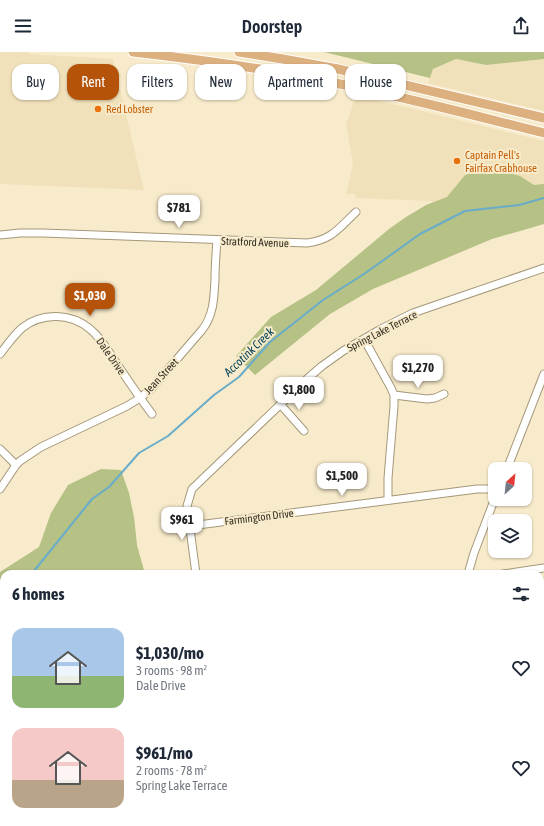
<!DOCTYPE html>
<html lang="en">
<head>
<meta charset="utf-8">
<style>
  :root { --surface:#fff; --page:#f6f6f7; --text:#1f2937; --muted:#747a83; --accent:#b45309 }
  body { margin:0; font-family:"Asap Condensed",sans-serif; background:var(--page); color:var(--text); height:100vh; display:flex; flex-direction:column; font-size:15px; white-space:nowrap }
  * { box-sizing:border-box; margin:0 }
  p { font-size:13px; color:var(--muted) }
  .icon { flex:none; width:22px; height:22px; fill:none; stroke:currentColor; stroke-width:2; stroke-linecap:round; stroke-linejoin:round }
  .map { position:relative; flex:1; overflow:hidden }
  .side { position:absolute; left:0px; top:518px; width:544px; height:256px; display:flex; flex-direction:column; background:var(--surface); border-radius:12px 12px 0 0; box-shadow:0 1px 3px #0004 }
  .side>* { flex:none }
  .hud { position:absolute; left:12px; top:12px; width:520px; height:36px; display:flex; gap:8px }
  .needle { width:26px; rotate:27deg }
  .tools { position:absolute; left:488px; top:410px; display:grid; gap:8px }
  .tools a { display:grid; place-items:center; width:44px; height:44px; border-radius:8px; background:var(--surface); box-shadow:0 1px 3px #0004; font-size:20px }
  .price { position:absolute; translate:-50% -34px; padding:0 9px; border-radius:8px; background:#fff; color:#222; font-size:13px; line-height:26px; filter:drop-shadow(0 1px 2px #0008) }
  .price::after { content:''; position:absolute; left:50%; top:24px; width:12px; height:9px; margin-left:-6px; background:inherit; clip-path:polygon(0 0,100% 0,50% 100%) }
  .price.current { background:var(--accent); color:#fff }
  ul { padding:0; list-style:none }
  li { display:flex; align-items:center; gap:12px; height:100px; padding:0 12px }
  li span { display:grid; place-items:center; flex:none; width:112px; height:80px; border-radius:12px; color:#555 }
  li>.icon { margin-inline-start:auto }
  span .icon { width:48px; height:48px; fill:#fffc; stroke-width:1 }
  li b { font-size:17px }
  h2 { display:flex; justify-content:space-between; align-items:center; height:48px; padding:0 12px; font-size:17px }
  .tag { padding:0 14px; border-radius:12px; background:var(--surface); box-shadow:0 1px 3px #0004; font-size:14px; line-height:36px }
  .tag.current { background:var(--accent); color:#fff }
  header { display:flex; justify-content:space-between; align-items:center; height:52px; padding:0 12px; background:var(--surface); font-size:18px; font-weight:600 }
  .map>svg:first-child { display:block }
  .built { fill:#f1e1ba }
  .forest { fill:#b5c185 }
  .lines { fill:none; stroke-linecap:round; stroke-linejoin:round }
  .stream { stroke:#68acca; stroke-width:2 }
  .minor-casing { stroke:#a4987a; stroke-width:9 }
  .major-casing { stroke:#fff; stroke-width:11 }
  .minor { stroke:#fff; stroke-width:7 }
  .major { stroke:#ddb07f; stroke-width:9 }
  .food-dot { fill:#e8710a; stroke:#f8ebcb; stroke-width:1.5 }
  .labels { text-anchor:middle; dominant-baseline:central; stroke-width:4; stroke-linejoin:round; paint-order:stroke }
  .food-label { font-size:11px; fill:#c56008; stroke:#f8ebcb; text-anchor:start }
  .street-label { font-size:11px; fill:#342f23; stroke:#f8ebcb }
  .water-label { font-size:12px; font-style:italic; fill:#054357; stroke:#f8ebcb }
</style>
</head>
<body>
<header><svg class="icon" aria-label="menu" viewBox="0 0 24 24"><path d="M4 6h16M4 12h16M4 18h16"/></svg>Doorstep<svg class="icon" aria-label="share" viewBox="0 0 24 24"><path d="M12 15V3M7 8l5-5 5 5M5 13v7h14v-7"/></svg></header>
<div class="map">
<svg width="544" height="774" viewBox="0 0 544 774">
  <rect width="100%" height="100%" fill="#f8ebcb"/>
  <path class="built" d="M0 0H29V2L113 7 144 138 0 132Z
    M456 7 486 13 544 7V59L428 31 433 17Z
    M356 44 410 56 544 89V157L463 170 431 149 356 146 355 142H346L353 112 346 72Z
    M9 770H72L73 774H9Z"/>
  <path class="forest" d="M324 0H544V7L486 13 456 7 433 17 430 26Z
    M489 115 520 124 534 133 544 132V172L492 187 373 237 330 262 255 323 236 304 271 265 316 238 389 177 406 165 426 153 447 145 465 123Z
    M101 417 121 418 129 441 134 465 137 493 145 522H4V647L0 646V520L39 495 51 461 68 433Z"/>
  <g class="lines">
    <path class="stream" d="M30 522 34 519 92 447 109 435 139 401 168 384 214 343 239 325 270 290 323 248 364 222 420 182 465 159 519 153 544 146
      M0 552 4 547"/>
    <defs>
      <path id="minor" d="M0 183 20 181H43L307 191C332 188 339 176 356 160
        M364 287 391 336 394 343V354L388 426V448
        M0 302C7 293 14 283 22 276 42 260 71 261 90 277 101 286 108 298 115 309 127 327 139 345 152 362
        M394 343 427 347 435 346 444 342
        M280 352 304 379
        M0 397 16 413
        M507 417 544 322
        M0 437 16 413 20 409 41 395 127 354 140 346 152 336 202 278C214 263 214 245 215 227 215 214 216 201 217 188
        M190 474 477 437H495
        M196 522 187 454 192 437 308 326 322 314 343 299 381 277 413 261 439 252 544 216
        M468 522 474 501 495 446
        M503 522 544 516
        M228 770 229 774
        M330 770V774"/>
      <path id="major" d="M133 0C203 8 272 17 340 32 409 46 476 64 544 81
        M239 0 283 7 338 17 544 66"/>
    </defs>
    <use href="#minor" class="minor-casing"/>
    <use href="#major" class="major-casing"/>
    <use href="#minor" class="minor"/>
    <use href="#major" class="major"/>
  </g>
  <g class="food-dot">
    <circle cx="98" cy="57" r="4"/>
    <circle cx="457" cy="109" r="4"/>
  </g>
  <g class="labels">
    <g class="food-label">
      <text x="106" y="57">Red Lobster</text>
      <text x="465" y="103">Captain Pell's<tspan x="465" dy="13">Fairfax Crabhouse</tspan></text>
    </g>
    <g class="street-label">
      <text transform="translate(255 190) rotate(2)">Stratford Avenue</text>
      <text transform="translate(382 279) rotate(-27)">Spring Lake Terrace</text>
      <text transform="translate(111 304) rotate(55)">Dale Drive</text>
      <text transform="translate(161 324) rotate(-47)">Jean Street</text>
      <text transform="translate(259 465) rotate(-7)">Farmington Drive</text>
    </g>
    <g class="water-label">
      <text transform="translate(249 300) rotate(-44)">Accotink Creek</text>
    </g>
  </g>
</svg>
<div class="tools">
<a><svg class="needle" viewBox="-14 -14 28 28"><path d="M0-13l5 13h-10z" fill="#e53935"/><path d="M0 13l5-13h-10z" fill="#747a83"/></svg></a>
<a><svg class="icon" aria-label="layers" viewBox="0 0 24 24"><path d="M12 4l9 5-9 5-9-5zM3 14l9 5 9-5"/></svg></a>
</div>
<b class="price" style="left:179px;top:177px">$781</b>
<b class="price current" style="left:90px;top:265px">$1,030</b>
<b class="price" style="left:418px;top:337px">$1,270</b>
<b class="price" style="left:299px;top:359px">$1,800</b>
<b class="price" style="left:342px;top:445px">$1,500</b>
<b class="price" style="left:182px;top:489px">$961</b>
<div class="hud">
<a class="tag">Buy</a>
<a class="tag current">Rent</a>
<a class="tag">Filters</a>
<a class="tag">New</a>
<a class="tag">Apartment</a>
<a class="tag">House</a>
</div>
<section class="side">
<h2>6 homes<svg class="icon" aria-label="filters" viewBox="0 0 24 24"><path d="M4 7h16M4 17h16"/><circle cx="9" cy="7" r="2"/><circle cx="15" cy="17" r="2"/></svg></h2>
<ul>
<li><span style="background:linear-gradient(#a9c7e8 60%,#8fb573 0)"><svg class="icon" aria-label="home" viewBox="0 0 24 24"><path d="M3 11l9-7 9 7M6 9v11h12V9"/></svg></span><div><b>$1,030/mo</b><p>3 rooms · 98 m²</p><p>Dale Drive</p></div><svg class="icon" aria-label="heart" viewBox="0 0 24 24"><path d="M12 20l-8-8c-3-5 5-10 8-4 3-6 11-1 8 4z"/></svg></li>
<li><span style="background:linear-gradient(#f6c9c9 65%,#b9a48a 0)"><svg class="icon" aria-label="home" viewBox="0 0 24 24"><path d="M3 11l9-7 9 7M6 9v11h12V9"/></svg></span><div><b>$961/mo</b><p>2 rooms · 78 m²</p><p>Spring Lake Terrace</p></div><svg class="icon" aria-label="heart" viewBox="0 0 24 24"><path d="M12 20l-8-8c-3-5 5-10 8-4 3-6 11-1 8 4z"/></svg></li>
</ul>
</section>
</div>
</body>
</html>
